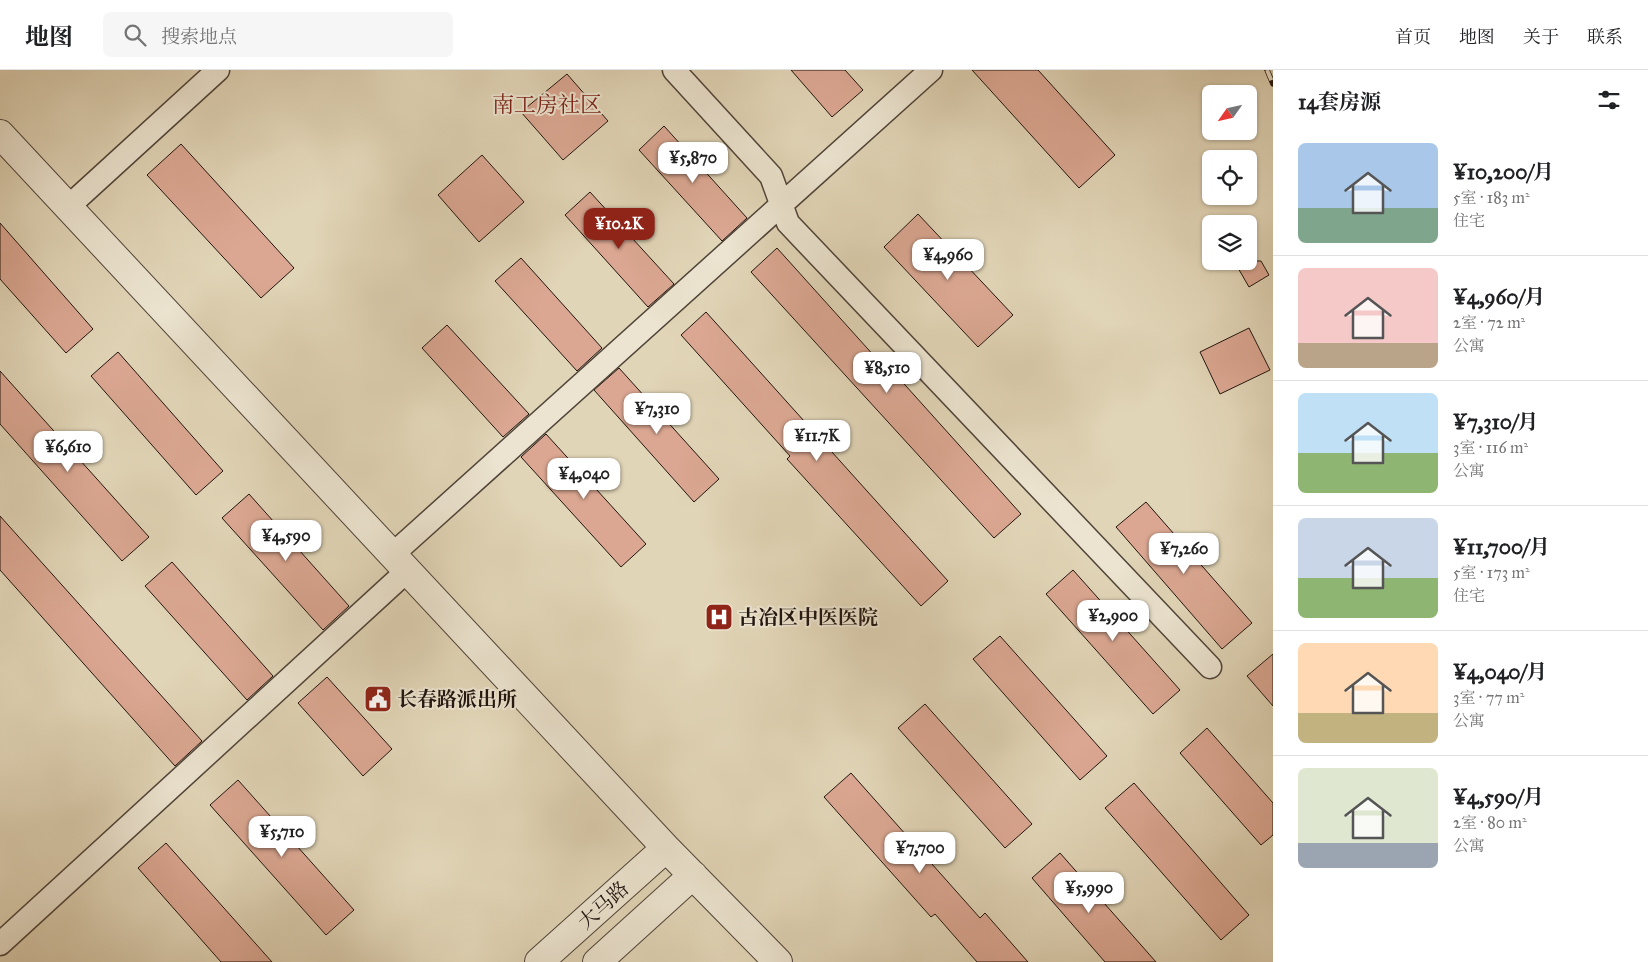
<!DOCTYPE html>
<html lang="zh">
<head>
<meta charset="utf-8">
<style>
  :root { --surface:#fff; --page:#f6f6f6; --text:#202124; --muted:#757577; --line:#e0e0e0; --accent:#8f2418 }
  body { margin:0; font-family:"IM FELL Great Primer","Noto Serif SC",serif; background:var(--page); color:var(--text); height:100vh; display:flex; flex-direction:column; font-size:19px; white-space:nowrap }
  * { box-sizing:border-box; margin:0 }
  p { font-size:16px; color:var(--muted) }
  .icon { flex:none; width:28px; height:28px; fill:none; stroke:currentColor; stroke-width:2; stroke-linecap:round; stroke-linejoin:round }
  .map { position:relative; flex:1; overflow:hidden }
  .panel { display:flex; flex-direction:column; background:var(--surface); width:375px }
  .panel>* { flex:none }
  .needle { width:32px; rotate:236deg }
  .controls { position:absolute; left:1202px; top:15px; display:grid; gap:10px }
  .controls a { display:grid; place-items:center; width:55px; height:55px; border-radius:8px; background:var(--surface); box-shadow:0 1px 4px #0004; font-size:25px }
  .price { position:absolute; translate:-50% -42px; padding:0 11px; border-radius:10px; background:#fff; color:#222; font-size:16px; line-height:32px; filter:drop-shadow(0 1px 2px #0008) }
  .price::after { content:''; position:absolute; left:50%; top:30px; width:15px; height:11px; margin-left:-8px; background:inherit; clip-path:polygon(0 0,100% 0,50% 100%) }
  .price.current { background:var(--accent); color:#fff }
  ul { padding:0; list-style:none }
  li { display:flex; align-items:center; gap:15px; height:125px; padding:0 25px }
  li+li { border-top:1px solid var(--line) }
  li span { display:grid; place-items:center; flex:none; width:140px; height:100px; border-radius:8px; color:#555 }
  li>.icon { margin-inline-start:auto }
  span .icon { width:60px; height:60px; fill:#fffc; stroke-width:1 }
  li b { font-size:21px }
  h2 { display:flex; justify-content:space-between; align-items:center; height:60px; padding:0 25px; font-size:21px }
  header { display:flex; align-items:center; gap:30px; box-sizing:border-box; height:70px; padding:0 25px; background:var(--surface); border-bottom:1px solid var(--line) }
  header strong { font-size:24px }
  nav { display:flex; gap:28px; margin-inline-start:auto; font-size:18px }
  .search { width:350px; height:45px; background:var(--page); display:flex; align-items:center; gap:12px; box-sizing:border-box; padding:0 18px; border-radius:8px; color:var(--muted); font-size:19px }
  main { display:flex; flex:1; min-height:0 }
  .map>svg:first-child { display:block }
  .building { fill:#dba792; stroke:#20140f }
  .lines { fill:none; stroke-linecap:round; stroke-linejoin:round }
  .minor-casing { stroke:#504439; stroke-width:25 }
  .tertiary-casing { stroke:#504439; stroke-width:30 }
  .minor { stroke:#ece4d0; stroke-width:22 }
  .tertiary { stroke:#ece4d0; stroke-width:28 }
  .rail-casing { stroke:#20140f; stroke-width:5.5 }
  .rail { stroke:#ece4d0; stroke-width:4; stroke-dasharray:11; stroke-linecap:butt }
  .labels { text-anchor:middle; dominant-baseline:central; stroke-width:4; stroke-linejoin:round; paint-order:stroke }
  .poi-label { font-size:20px; font-weight:bold; fill:#20140f; stroke:#ece4d0; text-anchor:start }
  .street-label { font-size:20px; fill:#20140f; stroke:#ece4d0 }
  .quarter-label { font-size:22px; fill:#7a1f14; stroke:#ece4d0 }
</style>
</head>
<body>
<header>
<strong>地图</strong>
<div class="search"><svg class="icon" aria-label="search" viewBox="0 0 24 24"><circle cx="10" cy="10" r="6"/><path d="M15 15l6 6"/></svg>搜索地点</div>
<nav><a>首页</a><a>地图</a><a>关于</a><a>联系</a></nav>
</header>
<main>
<div class="map">
<svg width="1273" height="892" viewBox="0 0 1273 892">
  <rect width="100%" height="100%" fill="#e1d5b7"/>
  <filter id="stains"><feTurbulence type="fractalNoise" baseFrequency=".004" numOctaves="4"/><feColorMatrix values="0 0 0 0 .2 0 0 0 0 .09 0 0 0 0 .02 0 0 0 .5 -.17"/></filter>
  <radialGradient id="worn" r=".72"><stop offset=".6" stop-color="#630" stop-opacity="0"/><stop offset="1" stop-color="#630" stop-opacity=".3"/></radialGradient>
  <path class="building" d="M791 0H845L863 20 832 47Z
    M972 0H1038L1115 85 1079 118Z
    M567 4 608 51 563 90 521 42Z
    M664 56 747 148 722 171 639 80Z
    M181 74 294 198 261 228 147 105Z
    M482 85 524 132 479 172 438 125Z
    M590 122 674 214 648 237 565 145Z
    M918 144 1013 245 978 277 884 177Z
    M0 153 93 259 66 283 0 209Z
    M777 178 885 298 888 296 1021 444 994 468 751 202Z
    M521 188 602 278 577 301 495 211Z
    M1234 191H1261L1269 205 1249 217Z
    M706 242 948 511 921 536 787 389 790 386 681 265Z
    M447 255 529 344 503 367 422 278Z
    M1249 258 1270 300 1220 324 1200 282Z
    M118 282 223 401 196 425 91 306Z
    M619 298 719 409 694 432 594 320Z
    M0 301 149 467 122 491 0 354Z
    M546 364 646 474 621 497 521 387Z
    M249 424 349 536 323 560 222 448Z
    M1146 432 1252 553 1222 579 1116 457Z
    M0 446 202 671 175 696 0 500Z
    M172 492 273 606 247 630 145 516Z
    M1073 500 1180 620 1153 644 1046 524Z
    M1000 566 1107 686 1080 710 973 589Z
    M1273 584V636L1247 606Z
    M327 607 392 679 363 706 298 633Z
    M925 634 1032 754 1005 778 898 658Z
    M1207 658 1273 733V765L1261 775 1180 683Z
    M851 703 980 848 985 843 1028 892H977L935 844 931 847 824 727Z
    M238 710 354 840 326 865 210 735Z
    M1134 713 1249 845 1221 870 1105 738Z
    M166 773 272 892H221L138 798Z
    M1060 783 1156 892H1105L1032 808Z"/>
  <g class="lines">
    <defs>
      <path id="minor" d="M674 0 771 106 788 153 1210 597
        M68 137 218 0
        M392 485 931 0
        M0 874 407 501"/>
      <path id="tertiary" d="M0 64 666 778 778 892
        M539 892 666 778
        M597 892 693 805"/>
    </defs>
    <use href="#minor" class="minor-casing"/>
    <use href="#tertiary" class="tertiary-casing"/>
    <use href="#minor" class="minor"/>
    <use href="#tertiary" class="tertiary"/>
    <defs>
      <path id="rail" d="M1267 0 1273 14"/>
    </defs>
    <use href="#rail" class="rail-casing"/>
    <use href="#rail" class="rail"/>
  </g>
  <defs>
    <symbol id="hospital-square" viewBox="-11 -11 22 22"><rect x="-9" y="-9" width="18" height="18" rx="4" fill="#8f2418" stroke="#ece4d0"/><path d="M-5-5h3v3.5h4V-5h3V5h-3V1.5h-4V5h-3Z" fill="#fff"/></symbol>
    <symbol id="civic-square" viewBox="-11 -11 22 22"><rect x="-9" y="-9" width="18" height="18" rx="4" fill="#8f2418" stroke="#ece4d0"/><path d="M-.6-6.5H3V-4.5H.6V-3L4-1V1h2V6H-6V1h2V-1L-.6-3ZM-1.2 2.5V6h2.4V2.5Z" fill="#fff"/></symbol>
  </defs>
  <g fill-rule="evenodd">
    <use href="#hospital-square" x="703" y="531" width="32" height="32"/>
    <use href="#civic-square" x="362" y="613" width="32" height="32"/>
  </g>
  <g class="labels">
    <g class="poi-label">
      <text x="738" y="547">古冶区中医医院</text>
      <text x="397" y="629">长春路派出所</text>
    </g>
    <g class="street-label">
      <text transform="translate(603 835) rotate(-42)">大马路</text>
    </g>
    <g class="quarter-label">
      <text x="547" y="34">南工房社区</text>
    </g>
  </g>
  <rect width="100%" height="100%" filter="url(#stains)"/>
  <rect width="100%" height="100%" fill="url(#worn)"/>
</svg>
<div class="controls">
<a><svg class="needle" viewBox="-14 -14 28 28"><path d="M0-13l5 13h-10z" fill="#e53935"/><path d="M0 13l5-13h-10z" fill="#757577"/></svg></a>
<a><svg class="icon" aria-label="locate" viewBox="0 0 24 24"><circle cx="12" cy="12" r="6"/><path d="M12 2v4M12 18v4M2 12h4M18 12h4"/></svg></a>
<a><svg class="icon" aria-label="layers" viewBox="0 0 24 24"><path d="M12 4l9 5-9 5-9-5zM3 14l9 5 9-5"/></svg></a>
</div>
<b class="price" style="left:693px;top:114px">¥5,870</b>
<b class="price current" style="left:619px;top:180px">¥10.2K</b>
<b class="price" style="left:948px;top:211px">¥4,960</b>
<b class="price" style="left:887px;top:324px">¥8,510</b>
<b class="price" style="left:657px;top:365px">¥7,310</b>
<b class="price" style="left:817px;top:392px">¥11.7K</b>
<b class="price" style="left:68px;top:403px">¥6,610</b>
<b class="price" style="left:584px;top:430px">¥4,040</b>
<b class="price" style="left:286px;top:492px">¥4,590</b>
<b class="price" style="left:1184px;top:505px">¥7,260</b>
<b class="price" style="left:1113px;top:572px">¥2,900</b>
<b class="price" style="left:282px;top:788px">¥5,710</b>
<b class="price" style="left:920px;top:804px">¥7,700</b>
<b class="price" style="left:1089px;top:844px">¥5,990</b>
</div>
<section class="panel">
<h2>14套房源<svg class="icon" aria-label="filters" viewBox="0 0 24 24"><path d="M4 7h16M4 17h16"/><circle cx="9" cy="7" r="2"/><circle cx="15" cy="17" r="2"/></svg></h2>
<ul>
<li><span style="background:linear-gradient(#a9c7e8 65%,#7fa58c 0)"><svg class="icon" aria-label="home" viewBox="0 0 24 24"><path d="M3 11l9-7 9 7M6 9v11h12V9"/></svg></span><div><b>¥10,200/月</b><p>5室 · 183 m²</p><p>住宅</p></div></li>
<li><span style="background:linear-gradient(#f6c9c9 75%,#b9a48a 0)"><svg class="icon" aria-label="home" viewBox="0 0 24 24"><path d="M3 11l9-7 9 7M6 9v11h12V9"/></svg></span><div><b>¥4,960/月</b><p>2室 · 72 m²</p><p>公寓</p></div></li>
<li><span style="background:linear-gradient(#bfe0f5 60%,#8fb573 0)"><svg class="icon" aria-label="home" viewBox="0 0 24 24"><path d="M3 11l9-7 9 7M6 9v11h12V9"/></svg></span><div><b>¥7,310/月</b><p>3室 · 116 m²</p><p>公寓</p></div></li>
<li><span style="background:linear-gradient(#c9d6e8 60%,#8fb573 0)"><svg class="icon" aria-label="home" viewBox="0 0 24 24"><path d="M3 11l9-7 9 7M6 9v11h12V9"/></svg></span><div><b>¥11,700/月</b><p>5室 · 173 m²</p><p>住宅</p></div></li>
<li><span style="background:linear-gradient(#ffd9b3 70%,#c2b280 0)"><svg class="icon" aria-label="home" viewBox="0 0 24 24"><path d="M3 11l9-7 9 7M6 9v11h12V9"/></svg></span><div><b>¥4,040/月</b><p>3室 · 77 m²</p><p>公寓</p></div></li>
<li><span style="background:linear-gradient(#dfe7d0 75%,#9aa5b1 0)"><svg class="icon" aria-label="home" viewBox="0 0 24 24"><path d="M3 11l9-7 9 7M6 9v11h12V9"/></svg></span><div><b>¥4,590/月</b><p>2室 · 80 m²</p><p>公寓</p></div></li>
</ul>
</section>
</main>
</body>
</html>
